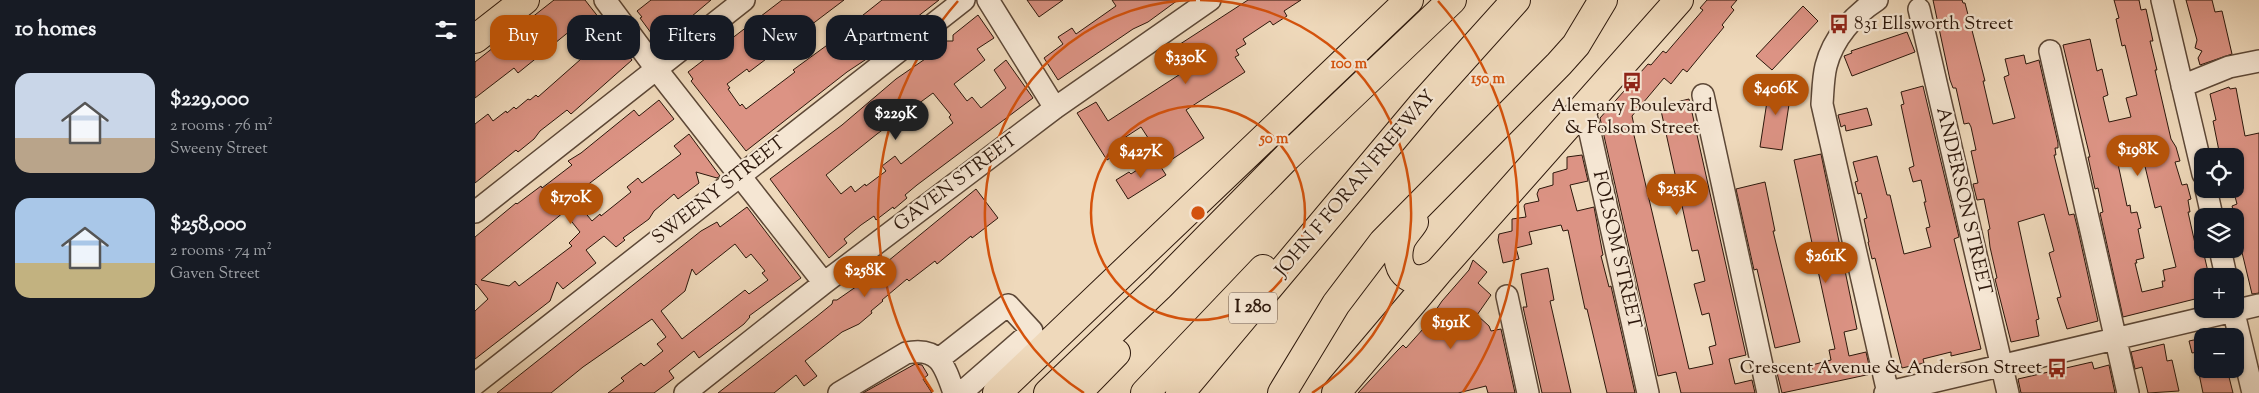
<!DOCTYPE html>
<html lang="en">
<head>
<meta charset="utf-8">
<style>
  :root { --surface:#171b24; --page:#242831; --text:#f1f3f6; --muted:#9ea1a6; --accent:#b45309 }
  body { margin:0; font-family:"Sorts Mill Goudy",serif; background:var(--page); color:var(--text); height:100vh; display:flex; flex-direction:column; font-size:19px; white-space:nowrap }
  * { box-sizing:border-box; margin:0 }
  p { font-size:16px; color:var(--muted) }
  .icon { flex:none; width:28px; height:28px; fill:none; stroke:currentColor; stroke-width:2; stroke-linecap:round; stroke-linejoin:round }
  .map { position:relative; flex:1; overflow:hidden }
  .panel { display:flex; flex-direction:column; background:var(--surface); width:475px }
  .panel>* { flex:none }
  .top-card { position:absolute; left:15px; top:15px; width:475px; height:45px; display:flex; gap:10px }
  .fabs { position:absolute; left:1719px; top:148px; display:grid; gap:10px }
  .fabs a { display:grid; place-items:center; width:50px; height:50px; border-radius:10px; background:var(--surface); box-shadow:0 1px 4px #0004; font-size:25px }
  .price { position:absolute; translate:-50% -42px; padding:0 11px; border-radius:18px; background:var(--accent); color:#fff; font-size:16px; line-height:32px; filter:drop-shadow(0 1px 2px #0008) }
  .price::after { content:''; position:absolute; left:50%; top:30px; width:15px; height:11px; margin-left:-8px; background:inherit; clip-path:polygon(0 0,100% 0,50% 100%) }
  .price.active { background:#222; color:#fff }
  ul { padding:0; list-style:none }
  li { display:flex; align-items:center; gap:15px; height:125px; padding:0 15px }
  li span { display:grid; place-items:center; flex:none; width:140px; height:100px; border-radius:15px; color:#555 }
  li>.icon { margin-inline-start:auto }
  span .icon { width:60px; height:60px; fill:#fffc; stroke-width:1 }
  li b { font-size:21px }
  h2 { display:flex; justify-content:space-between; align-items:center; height:60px; padding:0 15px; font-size:21px }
  .pill { padding:0 18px; border-radius:15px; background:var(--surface); box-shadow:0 1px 4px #0004; font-size:18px; line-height:45px }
  .pill.active { background:var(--accent); color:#fff }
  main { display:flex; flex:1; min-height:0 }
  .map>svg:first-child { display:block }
  .building { fill:#dc9384; stroke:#2c170b; fill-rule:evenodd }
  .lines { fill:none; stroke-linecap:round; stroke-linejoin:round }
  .minor-casing { stroke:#5d4837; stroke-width:24 }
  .major-casing { stroke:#2c170b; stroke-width:30 }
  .highway-casing { stroke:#2c170b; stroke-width:30 }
  .minor { stroke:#f5e6d3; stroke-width:21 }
  .major { stroke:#efd9bb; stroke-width:28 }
  .highway { stroke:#efd9bb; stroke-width:28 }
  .ring { fill:none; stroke:#d5520c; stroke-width:2.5 }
  .labels { text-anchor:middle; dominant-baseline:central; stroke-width:4.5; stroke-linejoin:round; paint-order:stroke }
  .shield { fill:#f5e6d3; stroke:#685547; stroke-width:1 }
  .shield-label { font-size:18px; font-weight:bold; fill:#2c170b }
  .poi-label { font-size:19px; fill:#2c170b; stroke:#f5e6d3; text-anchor:start }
  .street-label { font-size:19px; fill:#2c170b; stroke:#f5e6d3 }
  .centre { fill:#d5520c; stroke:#f5e6d3; stroke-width:2.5 }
  .ring-label { font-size:15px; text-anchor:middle; font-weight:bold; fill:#d5520c; stroke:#f5e6d3; stroke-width:4.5; stroke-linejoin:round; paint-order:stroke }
</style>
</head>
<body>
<main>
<section class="panel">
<h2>10 homes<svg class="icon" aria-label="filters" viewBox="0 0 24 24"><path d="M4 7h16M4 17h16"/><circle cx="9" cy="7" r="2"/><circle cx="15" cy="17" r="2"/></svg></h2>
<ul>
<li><span style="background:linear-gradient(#c9d6e8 65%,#b9a48a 0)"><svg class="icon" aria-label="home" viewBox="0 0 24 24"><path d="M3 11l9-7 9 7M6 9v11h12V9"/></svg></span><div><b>$229,000</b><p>2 rooms · 76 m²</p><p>Sweeny Street</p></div></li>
<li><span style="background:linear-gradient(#a9c7e8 65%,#c2b280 0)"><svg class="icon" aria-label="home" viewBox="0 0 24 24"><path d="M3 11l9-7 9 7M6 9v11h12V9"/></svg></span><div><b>$258,000</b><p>2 rooms · 74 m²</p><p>Gaven Street</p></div></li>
</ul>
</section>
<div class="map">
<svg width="1784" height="393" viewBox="0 0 1784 393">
  <rect width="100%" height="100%" fill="#efd9bb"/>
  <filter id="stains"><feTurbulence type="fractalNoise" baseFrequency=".004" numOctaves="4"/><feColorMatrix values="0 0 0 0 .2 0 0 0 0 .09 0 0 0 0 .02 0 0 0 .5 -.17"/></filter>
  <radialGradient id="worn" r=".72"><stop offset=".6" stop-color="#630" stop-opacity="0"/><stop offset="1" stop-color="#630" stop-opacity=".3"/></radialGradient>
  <path class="building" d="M79 0H110L157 60 96 114 92 110 65 131 59 139 43 152 41 150 0 183V124L13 114 18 121 31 111 32 113 39 107 41 109 53 99 55 100 61 95 63 97 123 44 106 22 43 73 39 68 0 98V62Z
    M176 0H236L197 33 195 31 182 41 165 18 167 17 162 11Z
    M307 0H369L274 72 272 69 252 84 255 88 253 89 265 106 267 104 271 109 320 72 318 70 366 35 363 31 376 22 378 23 407 0H464L397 52 396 56 372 72 271 151 216 81 218 79 213 72Z
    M552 0H588L564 17Z
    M637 0H703L673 22 658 29 583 80 569 58 588 44 583 37 597 28 601 34 641 6Z
    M773 0H826L809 11 812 16 798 25 795 21 768 39 771 44 761 50 764 55 760 57 770 72 711 110 729 138 690 164 666 127 646 140 651 148 632 160 602 113 621 102 633 121 713 69 699 48Z
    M1232 0H1262L1256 7 1259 10 1247 25 1249 27 1212 72 1208 69 1196 84 1189 78 1157 116 1160 130 1158 131 1214 369 1238 364 1234 347 1241 345 1234 313 1227 315 1219 284 1230 281 1223 250 1217 251 1185 106 1214 99 1271 355 1254 359 1260 384 1277 380 1280 393H1206L1201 372 1183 376 1125 118 1173 64 1176 65 1188 51 1191 53 1228 10 1225 8Z
    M1458 0H1487L1488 3H1490L1510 81H1508L1518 124 1540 118 1529 77 1534 75 1530 59 1549 55 1551 64 1564 60 1583 143V148H1580L1581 155H1579L1594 215 1599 214 1603 230 1623 321 1592 329 1582 298 1586 297 1574 253 1579 251 1569 214 1543 222 1564 319 1561 320 1564 336 1536 342 1520 279 1522 278 1515 247 1513 230 1515 229 1509 199 1502 200 1498 184 1503 183 1496 151 1501 150 1496 127 1494 123 1489 124 1481 88H1478L1475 80Z
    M1639 0H1664L1666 10 1671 9 1678 41H1675L1682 70H1680L1696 139 1701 147 1705 161 1700 162 1707 185 1712 184 1716 199 1713 200 1715 212H1713L1721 248 1727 246 1734 276H1728V297L1648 317 1625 213 1628 212 1623 188 1620 189 1613 157H1615L1588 45 1615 39 1622 71 1627 69 1633 95 1628 97 1634 122 1656 117 1651 98 1662 95 1650 45 1647 46 1641 19 1644 18ZM1668 158 1680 208 1686 206 1701 267 1688 270 1690 281H1687L1688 287 1667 292 1660 263H1662L1661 260 1669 258 1663 229 1666 228 1662 212 1656 213 1655 205 1652 206 1643 164Z
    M1711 0H1737L1740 12 1747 11 1757 54 1725 65 1723 58 1727 51 1720 48 1722 40Z
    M1328 6 1343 21 1297 70 1281 56Z
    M503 15 519 38 502 49 510 60 479 84 492 101 497 97 506 108 531 88 519 70 531 60 558 98 442 185 430 195 432 198 419 209 418 207 401 220 399 216 386 225 369 239 372 243 354 258 295 179 367 125 421 79 469 46 468 41H478V35ZM458 93 476 115 474 117 478 123 426 164 420 156 407 166 411 171 391 186 390 184 380 192 376 186 366 194 351 175 402 134Z
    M1432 32 1440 52 1377 76 1369 56 1377 53 1376 51Z
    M1295 82 1317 85 1307 150 1285 147Z
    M1448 86 1484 237 1479 239 1506 349 1476 356V352L1448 359 1449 363 1427 368 1400 258 1397 259 1393 242H1394L1389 219 1392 218 1386 193 1383 194 1380 182 1383 181 1378 162 1402 156 1412 195H1415L1429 254 1456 247 1451 228 1455 227 1449 202H1451L1446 180 1438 182 1434 168 1439 166 1426 105 1429 104 1426 92Z
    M1754 87 1755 89 1761 88 1770 136 1784 133V293L1777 294 1765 244H1767L1757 206 1762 204 1758 189H1760V153L1745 156 1738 121 1741 120 1735 94Z
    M184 100 199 119 111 186 116 193 103 204 117 221 125 214 126 216 156 192 152 187 163 178 167 183 206 154 199 146 214 134 245 176 242 178 221 172 224 183 203 199 199 194 179 211 174 219 148 238 150 240 141 247 129 236 111 250 121 263 88 289 82 282 75 301 0 359V311L13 299 1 284 0 285V237L41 203 42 204 66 186 67 188 97 165 93 161 106 153 159 110 164 116ZM89 212 105 232 94 243 97 246 44 286 40 281 34 286 6 280Z
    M1392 108 1397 125 1371 131 1370 125 1366 127 1363 115Z
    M1346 154 1382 329 1369 332 1374 356 1391 352 1396 374 1307 393 1302 373 1331 366 1332 372 1337 371V365L1356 360 1354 350 1360 349 1319 160Z
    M1107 155 1113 181 1095 185 1102 211 1119 207 1128 255 1126 256 1134 287 1136 286 1160 393H1132L1112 309H1110L1093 230 1088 231 1086 225 1054 232 1057 244 1041 248 1044 259 1028 263 1023 240 1024 234 1037 231V219L1051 217 1049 206 1050 204 1064 201 1062 194 1064 189 1078 185V173L1092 169V157Z
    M680 158 691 175 653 199 641 180 654 172 656 174Z
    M1290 182 1300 231H1298L1325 342 1300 348 1282 269 1279 270 1261 189Z
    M501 189 523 218 497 238 496 236 462 264 460 261 434 281 432 279 407 300 408 301 396 311 397 313 384 324 367 332 330 361 342 376 329 386 321 375 299 393H243L341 317 357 304 358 300H362L385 284Z
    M272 207 326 278 274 316 275 317 269 324 224 358 219 351 194 371 199 378 179 393H133L149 381 146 378 166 363 169 366 188 351 182 344 191 337 177 319 108 367 76 393H22L226 231 242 222 245 227ZM260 244 271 258 276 254 290 271 287 273 293 280 274 294 270 290 207 339 186 311 210 291 217 269 221 275Z
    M998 260 1012 272 1003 283 1016 295 1002 315 1014 326 1016 331 1026 329 1040 393H1013L1011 386 983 393H883L922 351 928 345 931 348 948 329 967 301 994 270Z
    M1073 268 1079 300 1075 301 1096 393H1067L1048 307H1052L1046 274Z
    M1728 338V351L1717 353 1714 341Z
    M1689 344 1692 361 1697 360 1704 391 1673 393 1667 367 1660 369 1656 352Z
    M1617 362 1619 369 1634 365 1640 393H1546L1543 379Z
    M440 364 447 365 453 375 448 379 457 393H388Z
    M1723 369H1752L1758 393H1728Z"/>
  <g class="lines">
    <defs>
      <path id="minor" d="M130 0 182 70 349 283
        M513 0 580 108
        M1402 0C1379 15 1358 38 1351 66 1348 78 1348 92 1347 104L1413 393
        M1687 0 1728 174
        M1444 9 1533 393
        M1575 51 1653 393
        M1707 86 1754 67 1784 61
        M1228 95 1293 393
        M1109 106 1173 393
        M1731 189 1737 216
        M0 212 269 0
        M1745 249 1751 276
        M1032 296 1053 393
        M1758 309 1778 393
        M464 359 533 305 557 331 486 393
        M0 384 489 0
        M210 393 349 283 580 108 735 0
        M364 393 431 353C464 346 470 366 479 393
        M1410 393 1784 305"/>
      <path id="major" d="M0 39 50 0
        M939 222C935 229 927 236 925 244 917 274 940 290 964 271
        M807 393 861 304 908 242 1084 64 1101 45 1128 0
        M861 393 964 271 1204 0"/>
      <path id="highway" d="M522 393 934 0
        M573 393 684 287 812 157 977 0
        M602 393 641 353
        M670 393 788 269
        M705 393 951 100 1041 0"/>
    </defs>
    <use href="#minor" class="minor-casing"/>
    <use href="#major" class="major-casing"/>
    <use href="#highway" class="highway-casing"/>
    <use href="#minor" class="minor"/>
    <use href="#major" class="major"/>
    <use href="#highway" class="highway"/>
  </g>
  <g class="ring">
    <circle cx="723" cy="213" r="107"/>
    <path d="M609 393A213 213 0 0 1 721 0M725 0A213 213 0 0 1 837 393"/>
    <path d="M458 392A320 320 0 0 1 483 1M963 1A320 320 0 0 1 988 392"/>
  </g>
  <defs>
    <symbol id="bus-bare" viewBox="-9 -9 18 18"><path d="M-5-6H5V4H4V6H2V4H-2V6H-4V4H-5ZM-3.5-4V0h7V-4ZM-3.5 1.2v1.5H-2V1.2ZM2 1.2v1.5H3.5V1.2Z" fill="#8f2418" stroke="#f5e6d3" stroke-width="2.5" paint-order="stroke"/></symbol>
  </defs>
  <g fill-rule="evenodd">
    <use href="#bus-bare" x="1350" y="10" width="28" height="28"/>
    <use href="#bus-bare" x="1143" y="68" width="28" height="28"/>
    <use href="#bus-bare" x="1568" y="354" width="28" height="28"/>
  </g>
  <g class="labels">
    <rect class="shield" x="754" y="292.5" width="48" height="31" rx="4"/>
    <g class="shield-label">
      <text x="778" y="308">I 280</text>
    </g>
    <g class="poi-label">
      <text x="1379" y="24">831 Ellsworth Street</text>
      <text x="1157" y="106" text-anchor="middle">Alemany Boulevard<tspan x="1157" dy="22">&amp; Folsom Street</tspan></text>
      <text x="1567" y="368" text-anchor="end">Crescent Avenue &amp; Anderson Street</text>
    </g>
    <g class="street-label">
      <text transform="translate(481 183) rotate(-37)">GAVEN STREET</text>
      <text transform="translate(881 184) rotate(-50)">JOHN F FORAN FREEWAY</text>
      <text transform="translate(244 191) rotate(-38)">SWEENY STREET</text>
      <text transform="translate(1488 201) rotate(77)">ANDERSON STREET</text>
      <text transform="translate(1141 250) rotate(77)">FOLSOM STREET</text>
    </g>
  </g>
  <circle cx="723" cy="213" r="8" class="centre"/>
  <g class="ring-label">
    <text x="874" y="68">100 m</text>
    <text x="1013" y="83">150 m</text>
    <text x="799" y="143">50 m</text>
  </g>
  <rect width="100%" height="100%" filter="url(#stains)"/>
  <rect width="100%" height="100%" fill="url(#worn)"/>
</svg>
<div class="fabs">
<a><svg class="icon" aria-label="locate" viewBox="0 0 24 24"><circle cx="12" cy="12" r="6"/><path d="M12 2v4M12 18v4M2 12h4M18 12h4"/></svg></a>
<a><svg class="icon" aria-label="layers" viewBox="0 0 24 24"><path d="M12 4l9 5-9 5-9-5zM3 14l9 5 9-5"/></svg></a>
<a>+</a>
<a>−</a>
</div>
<b class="price" style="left:711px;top:85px">$330K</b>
<b class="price" style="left:1301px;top:116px">$406K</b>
<b class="price active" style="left:421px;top:141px">$229K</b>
<b class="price" style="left:1663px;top:177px">$198K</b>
<b class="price" style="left:666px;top:179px">$427K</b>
<b class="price" style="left:1202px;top:216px">$253K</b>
<b class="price" style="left:96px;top:225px">$170K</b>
<b class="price" style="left:1351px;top:284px">$261K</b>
<b class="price" style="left:390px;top:298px">$258K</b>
<b class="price" style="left:976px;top:350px">$191K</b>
<div class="top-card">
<a class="pill active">Buy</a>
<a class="pill">Rent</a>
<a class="pill">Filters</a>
<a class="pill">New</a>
<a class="pill">Apartment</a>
</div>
</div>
</main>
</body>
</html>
